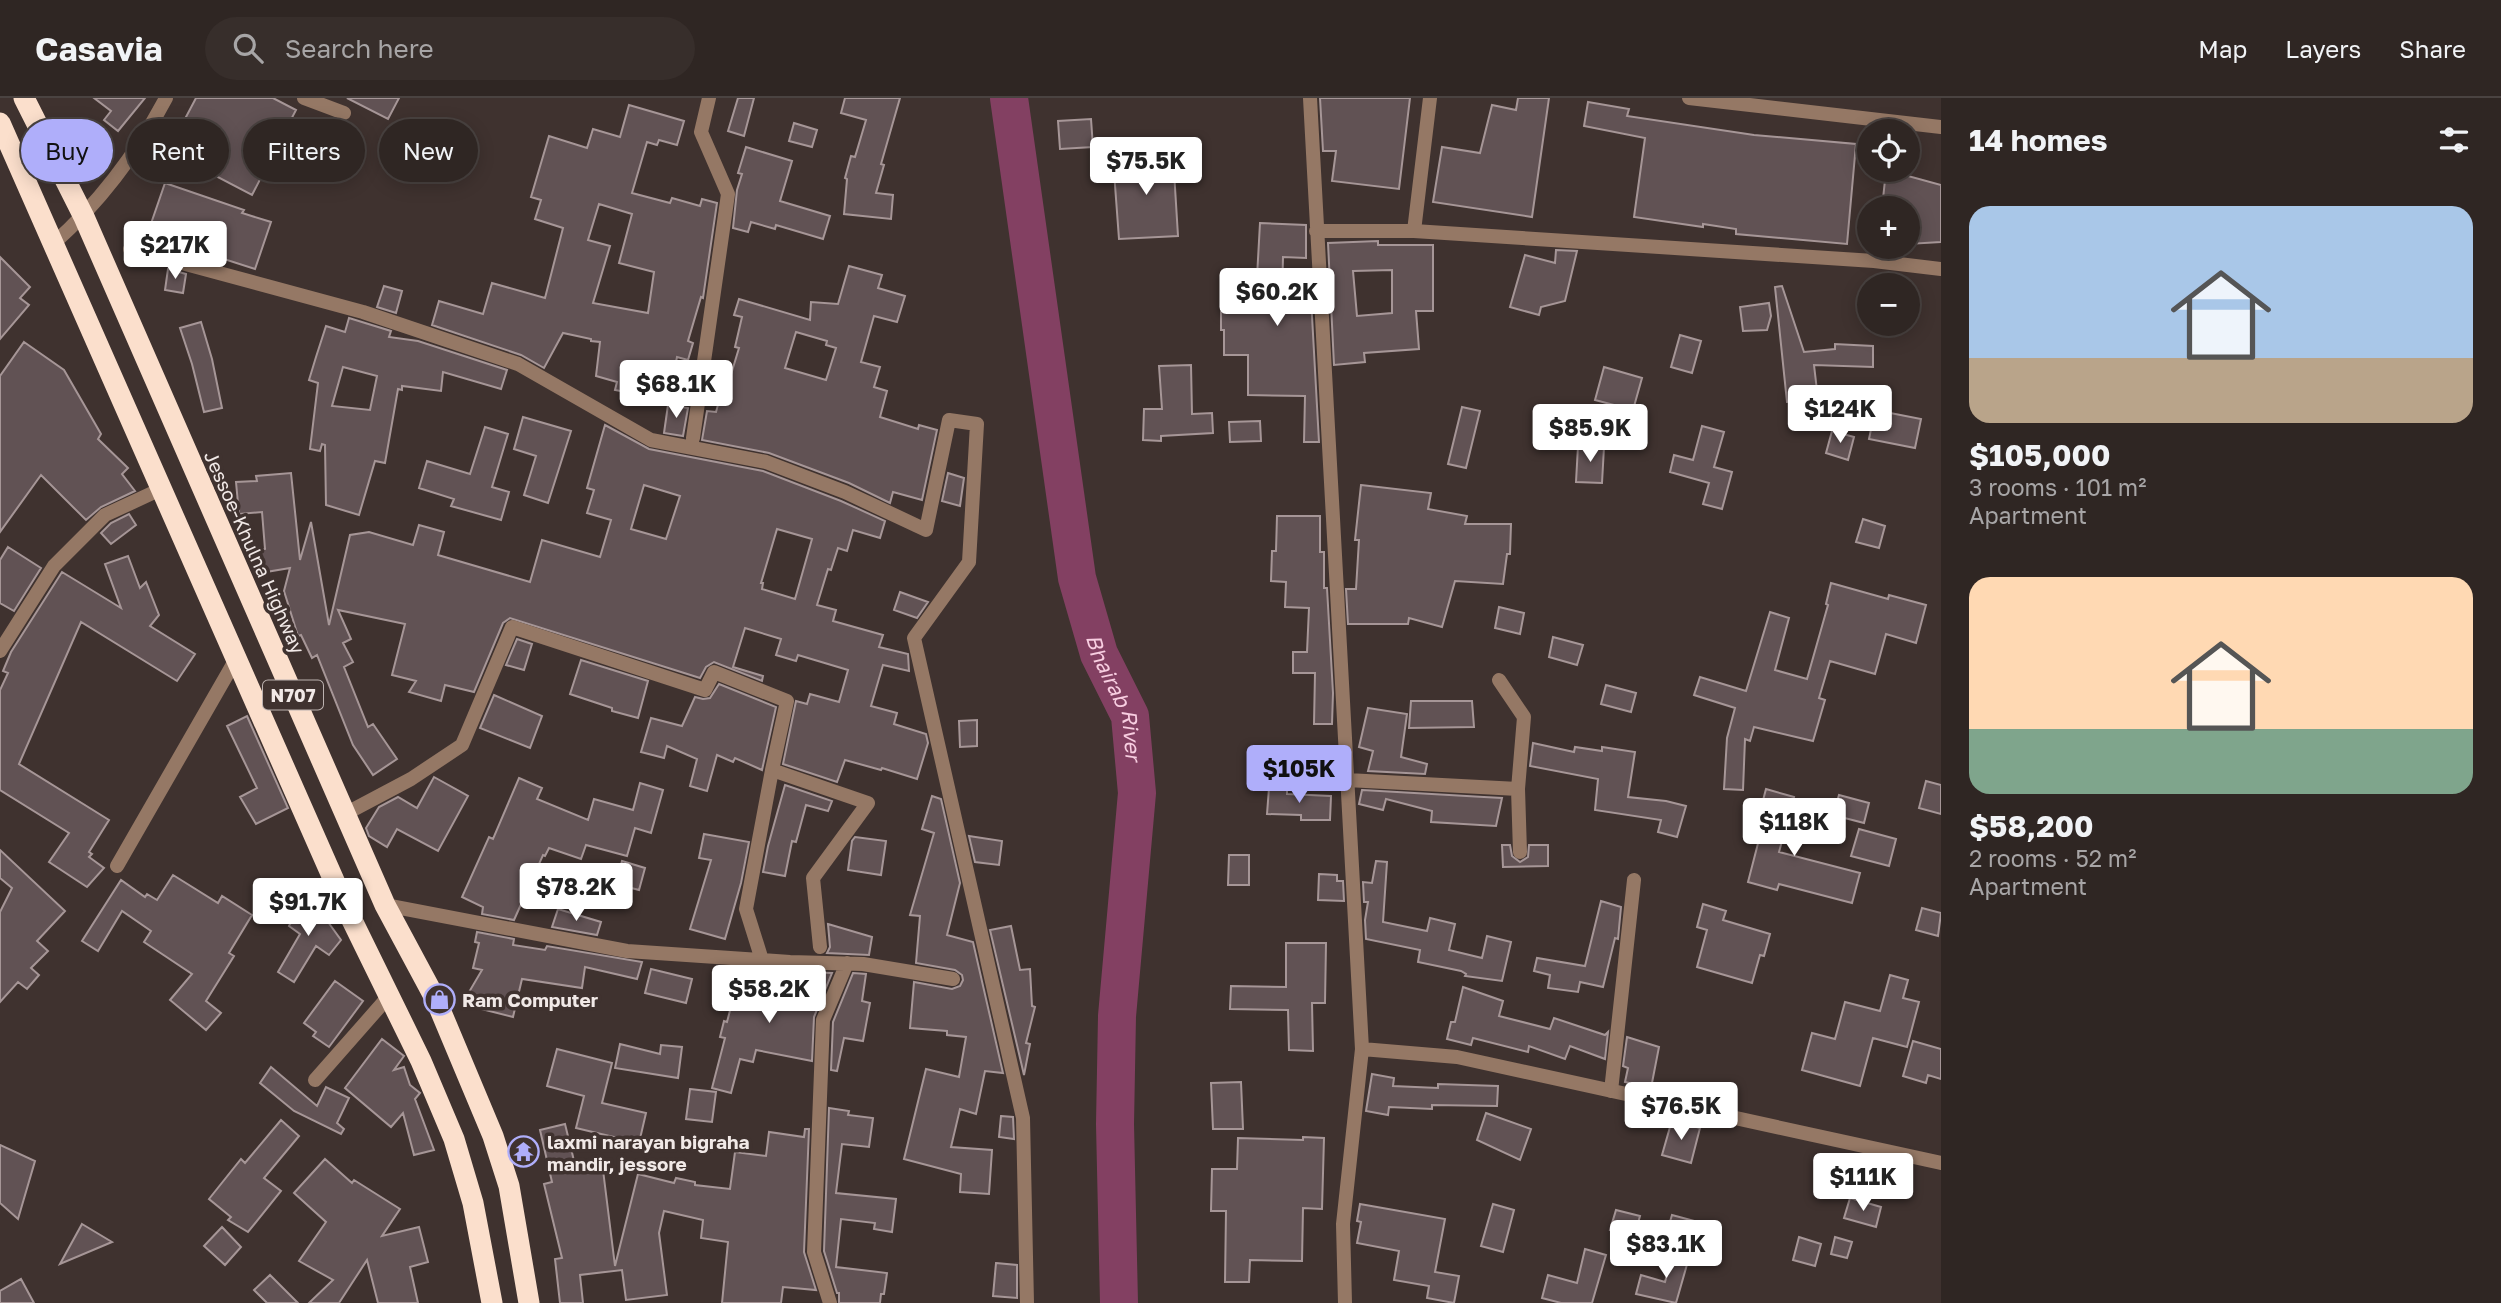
<!DOCTYPE html>
<html lang="en">
<head>
<meta charset="utf-8">
<style>
  :root { --surface:#2f2623; --page:#372e2b; --text:#f1f3f6; --muted:#a7a5a6; --line:#4a4341; --accent:#afaefa }
  body { margin:0; font-family:"Golos Text",sans-serif; background:var(--page); color:var(--text); height:100vh; display:flex; flex-direction:column; font-size:26px; white-space:nowrap }
  * { box-sizing:border-box; margin:0 }
  p { font-size:23px; color:var(--muted) }
  .icon { flex:none; width:38px; height:38px; fill:none; stroke:currentColor; stroke-width:2; stroke-linecap:round; stroke-linejoin:round }
  .map { position:relative; flex:1; overflow:hidden }
  .drawer { display:flex; flex-direction:column; background:var(--surface); width:560px }
  .drawer>* { flex:none }
  .hud { position:absolute; left:21px; top:21px; width:665px; height:63px; display:flex; gap:14px }
  .buttons { position:absolute; left:1857px; top:21px; display:grid; gap:14px }
  .buttons a { display:grid; place-items:center; width:63px; height:63px; border-radius:50%; background:var(--surface); box-shadow:0 4px 18px #0003,0 0 0 2px var(--line); font-size:35px }
  .price { position:absolute; translate:-50% -60px; padding:0 16px; border-radius:7px; background:#fff; color:#222; font-size:23px; line-height:46px; filter:drop-shadow(0 2px 4px #0008) }
  .price::after { content:''; position:absolute; left:50%; top:42px; width:21px; height:16px; margin-left:-10px; background:inherit; clip-path:polygon(0 0,100% 0,50% 100%) }
  .price.selected { background:var(--accent); color:#111 }
  ul { padding:0; list-style:none }
  li { display:grid; align-content:center; gap:14px; height:371px; padding:0 28px }
  li span { display:grid; place-items:center; height:217px; border-radius:21px; color:#555 }
  li>.icon { margin-inline-start:auto }
  span .icon { width:126px; height:126px; fill:#fffc; stroke-width:1 }
  li b { font-size:30px }
  h2 { display:flex; justify-content:space-between; align-items:center; height:84px; padding:0 28px; font-size:30px }
  .tag { padding:0 24px; border-radius:32px; background:var(--surface); box-shadow:0 4px 18px #0003,0 0 0 2px var(--line); font-size:24px; line-height:63px }
  .tag.selected { background:var(--accent); color:#111 }
  header { display:flex; align-items:center; gap:42px; box-sizing:border-box; height:98px; padding:0 35px; background:var(--surface); border-bottom:2px solid var(--line) }
  header strong { font-size:33px }
  nav { display:flex; gap:38px; margin-inline-start:auto; font-size:24px }
  .search { width:490px; height:63px; background:var(--page); display:flex; align-items:center; gap:18px; box-sizing:border-box; padding:0 24px; border-radius:38px; color:var(--muted); font-size:26px }
  main { display:flex; flex:1; min-height:0 }
  .map>svg:first-child { display:block }
  .lines { fill:none; stroke-linecap:round; stroke-linejoin:round }
  .river { stroke:#834062; stroke-width:38 }
  .building { fill:#615254; stroke:#a69697; stroke-width:2; fill-rule:evenodd }
  .street { stroke:#957865; stroke-width:14 }
  .highway { stroke:#fbdfcc; stroke-width:21 }
  .labels { text-anchor:middle; dominant-baseline:central; stroke-width:7; stroke-linejoin:round; paint-order:stroke }
  .shield { fill:#3f322f; stroke:#bcb2b0; stroke-width:2 }
  .shield-label { font-size:18px; font-weight:bold; fill:#f1e9e7 }
  .street-label { font-size:19px; fill:#f1e9e7; stroke:#3f322f }
  .poi-label { font-size:19px; font-weight:bold; fill:#f1e9e7; stroke:#3f322f; text-anchor:start }
  .water-label { font-size:21px; font-style:italic; fill:#f8cee1; stroke:#3f322f }
</style>
</head>
<body>
<header>
<strong>Casavia</strong>
<div class="search"><svg class="icon" aria-label="search" viewBox="0 0 24 24"><circle cx="10" cy="10" r="6"/><path d="M15 15l6 6"/></svg>Search here</div>
<nav><a>Map</a><a>Layers</a><a>Share</a></nav>
</header>
<main>
<div class="map">
<svg width="1941" height="1205" viewBox="0 0 1941 1205">
  <rect width="100%" height="100%" fill="#3f322f"/>
  <g class="lines">
    <path class="river" id="s1" d="M1009 0 1077 480 1099 556 1130 618 1137 695 1117 918 1115 1026 1119 1205"/>
  </g>
  <path class="building" d="M94 0H145L118 33 104 22 111 13Z
    M196 0H273L296 12 252 97 168 53Z
    M347 0H399L388 21Z
    M738 0H754L744 38 728 33Z
    M845 0H900L881 66 884 67 876 95 893 97 891 121 844 116 847 81 845 80 851 58 855 59 866 22 841 15Z
    M1320 0H1410L1399 91 1332 83 1336 53H1323Z
    M1518 0H1549L1532 119 1433 104 1442 49 1480 55 1492 7 1516 12Z
    M1588 4 1629 11 1627 18 1754 37 1856 46 1847 146 1736 136V131L1703 126V129L1634 119 1645 40 1584 28Z
    M629 7 684 23 677 47 659 42 657 47 647 44 632 95 670 105 672 100 700 108 702 101 717 105 703 200 701 199 688 243 693 245 688 262 677 259 668 302 615 292 617 284 596 278 600 244 591 243V241L563 235 544 270 521 257 432 227 439 203 483 216 492 185 545 200 563 130 535 121 541 102 531 99 549 38 587 50 593 31 620 39ZM599 106 632 116 619 165 654 174 648 215 593 205 610 148 588 142Z
    M1091 21 1093 49 1060 51 1058 23Z
    M794 25 817 32 812 49 789 43Z
    M746 49 792 63 780 103 830 118 823 141 776 127 775 131 751 124 748 134 733 130 737 92 742 76 738 75Z
    M1173 57 1178 138 1119 141 1113 60Z
    M1886 73 1908 75V78L1941 87V144L1908 146V110H1882Z
    M165 85 244 112 242 115 271 124 255 171 196 152 194 158 145 143Z
    M1260 125 1306 127V160L1283 159 1282 200H1311L1319 344H1304L1305 298 1248 297V257H1224V232H1221V214L1255 215Z
    M1378 143V147H1433V213H1416L1419 251 1364 255 1365 264 1334 267 1328 145ZM1392 172V215L1357 218 1353 173Z
    M1556 152 1577 153 1565 203 1541 209 1539 217 1510 209 1525 157 1555 165Z
    M0 159 30 189 20 200 29 207 0 241Z
    M849 168 882 177 878 190 905 198 897 224 874 218 861 264 880 269 874 289 887 293 880 319 918 331 919 327 937 332 922 402 893 394 890 405 849 385 769 355 702 342 707 313 716 314 725 282 729 283 739 250 735 249 742 219 734 217 739 201 810 222 811 204 838 206ZM796 234 827 243 826 247 836 250 826 282 785 270Z
    M168 171 186 176 183 195 165 192Z
    M384 188 402 193 396 215 377 209Z
    M1782 188 1804 254 1835 251V246L1873 248V269L1814 267 1818 301 1787 304 1775 189Z
    M1769 205 1771 218 1767 232 1743 233 1740 209Z
    M349 220 391 233 389 239 418 243 507 272 501 291 443 274 441 293 402 288V292L398 291 385 365 375 363 359 417 326 407 325 347 322 346 320 353 310 351 318 285 309 282 316 259 326 228 345 234ZM343 269 377 278 370 312 332 308Z
    M201 224 212 261 222 310 204 314 192 266 180 230Z
    M1680 237 1701 243 1692 275 1671 269Z
    M24 244 64 272 101 336 98 341 128 370 122 376 135 393 101 409 86 422 41 377 0 434V278Z
    M1191 267 1192 316 1212 315 1213 335 1161 338V343L1143 342 1144 311H1162L1159 268Z
    M1604 269 1642 280 1633 312 1595 302Z
    M668 307 688 310 683 338 664 335Z
    M1462 309 1480 313 1466 370 1448 366Z
    M1875 312 1921 321 1915 350 1869 341Z
    M523 319 571 333 548 405 524 397 536 358 514 351Z
    M1260 323 1261 343 1230 344 1229 324Z
    M605 327 649 351 763 373 841 403 885 423 880 440 853 432 847 453 838 450 831 472 828 471 817 507 836 512 833 523 883 537 879 549 908 556 909 573 883 567 871 608 897 615 894 626 926 636 928 645 917 681 882 670 881 672 845 662 837 684 783 666 796 603 807 606 810 596 839 604 848 572 798 557 796 563 776 557 781 541 745 530 733 569 763 578 762 583 714 564 706 569 700 580 510 520 503 525 474 594 445 587 441 603 409 594 416 583 392 577 405 526 338 512 351 541 343 545 353 564 344 569 368 629 373 626 397 661 373 677 353 647 317 557 312 560 301 537 298 538 284 493 290 470 260 475 257 452 265 451 262 414 239 416 236 384 257 383 256 378 291 375 300 462 311 424 329 527 350 437 369 434 413 447 419 427 444 434 438 457 530 484 542 442 600 459 611 422 587 415 594 392 587 390ZM644 387 680 398 666 441 631 431ZM777 431 812 441 795 501 762 491 763 485H761Z
    M1702 328 1724 334 1714 369 1732 374 1722 411 1703 406 1709 385 1670 374 1674 357 1693 362Z
    M485 329 508 336 492 389 509 394 501 422 451 408 454 401 419 390 427 363 470 376Z
    M1832 333 1854 339 1848 362 1826 355Z
    M1578 348 1604 349 1602 385 1576 384Z
    M948 375 964 380 960 408 942 403Z
    M1361 387 1431 395 1428 411 1467 418 1465 426H1511L1510 456H1507L1503 486 1455 483 1442 529 1409 520 1408 526H1348L1346 491H1356L1359 442H1355Z
    M129 416 136 427 111 446 101 435 111 425Z
    M1277 418H1320V454H1324V490H1327L1333 595 1332 626H1314L1315 575H1293V554H1307L1309 510 1285 509 1286 484 1271 483 1272 453H1276Z
    M1863 421 1885 428 1879 450 1856 444Z
    M8 449 41 470 14 513 0 505V462Z
    M128 458 140 490 146 484 159 517 150 528 195 556 177 583 81 524 19 666 109 722 89 754 92 756 89 759 104 770 87 789 49 764 69 735 0 692V592L8 575 3 573 11 554 62 474 121 510 105 466Z
    M1831 485 1888 501 1889 497 1926 507 1916 545 1886 536 1875 576 1830 563 1819 600 1825 602 1813 643 1754 629 1750 643 1745 641 1743 692 1724 691 1727 640 1735 610 1694 597 1700 579 1746 593 1770 514 1789 520 1775 572 1807 581 1828 507 1826 506Z
    M900 494 928 504 917 520 894 512Z
    M1499 509 1524 515 1520 536 1495 530Z
    M1553 539 1583 547 1577 567 1549 559Z
    M517 541 532 546 524 572 506 567Z
    M581 562 648 583 638 620 612 613V610L570 596Z
    M719 586 776 609 762 672 735 660 733 664 717 657 707 693 690 688 697 661 667 648 664 660 641 654 651 620 682 628 695 599 703 601 710 600Z
    M1606 587 1636 595 1631 614 1601 606Z
    M494 597 542 618 530 650 480 630Z
    M1411 603H1472L1474 629 1409 630Z
    M1368 610 1407 616 1401 659 1427 666 1425 676 1368 673 1373 653 1359 649Z
    M247 618 288 710 256 726 240 699 257 690 227 628Z
    M977 622V648L960 649 959 623Z
    M1533 645 1574 654 1575 649 1602 653V649L1635 654 1628 699 1666 703 1686 708 1677 739 1658 734 1661 722 1595 712 1598 681 1530 668Z
    M434 679 468 698 438 753 397 731 387 749 369 738 366 730 379 709 398 699 417 710Z
    M519 680 542 690 537 701 588 722 594 701 633 712 640 685 663 692 651 735 635 730 627 758 586 747 581 761 549 750 545 758 543 757 514 822 482 816 483 809 462 799 489 739 493 741Z
    M1926 683 1941 687V716L1919 710Z
    M785 687 832 703 828 713 806 707 796 744 792 743 785 778 763 774 768 748Z
    M1269 690 1287 691V696L1331 698 1330 722H1301V717L1267 716Z
    M1766 691 1794 699 1779 754 1860 775 1852 805 1779 786 1777 792 1748 784 1763 726 1757 725Z
    M1362 692 1484 699 1502 700 1496 728 1431 724 1432 713 1386 701 1383 712 1359 706Z
    M1839 697 1869 705 1864 725 1833 717Z
    M932 698 941 701 960 785 947 837 973 844 1003 975 985 973 976 1016 960 1011 951 1049 992 1052 989 1096 960 1094 961 1076 904 1061 926 971 959 979 966 939 947 937V933L910 930 914 884 952 891 960 888 963 882 962 877 955 872 916 865 920 818 910 817 934 735 922 731Z
    M1859 731 1896 741 1889 768 1851 758Z
    M704 736 749 744 741 785 725 841 690 831 711 762 699 760Z
    M969 738 1002 743 999 767 975 764Z
    M855 739 886 743 881 777 848 772 852 743Z
    M1502 747H1510L1512 758 1520 764 1528 759 1529 747H1548V768L1503 769Z
    M0 752 65 813 37 843 48 853 31 870 39 877 27 891 18 884 0 904V814L12 790 0 780Z
    M1229 757H1249V787H1228Z
    M622 763 645 770 639 792 616 786Z
    M1376 763 1387 764 1383 824 1427 833 1430 820 1455 826 1449 852 1482 860 1487 838 1511 844 1502 883 1465 878 1466 876 1461 873 1418 864 1420 852 1366 841 1365 822 1368 804H1364L1363 784 1372 785Z
    M1319 776 1337 777V783H1343L1344 803 1318 802Z
    M173 777 218 805 222 798 252 817 229 855 234 858 206 903 221 915 206 932 170 902 192 876 144 844 151 833 122 813 98 853 82 843 121 782 145 799 147 796 157 802Z
    M307 795 341 842 329 857 316 848 294 884 278 874 300 836 289 828Z
    M1601 803 1621 809 1618 841 1615 840 1603 889 1580 884 1578 894 1548 890 1550 877 1534 873 1537 860 1585 868Z
    M1703 806 1726 813 1723 822 1770 836 1764 858 1760 857 1752 885 1697 869 1707 832 1697 829Z
    M1922 810 1941 815 1938 838 1916 832Z
    M558 811 601 824 597 837 552 829Z
    M828 826 872 839 869 857 827 855 830 849Z
    M1011 828 1020 872 1030 871 1032 908 1035 909 1026 945 1030 946 1024 977 990 832Z
    M477 834 514 841 513 847 545 852 547 848 642 864 637 881 585 869 582 890 522 881 513 919 462 906 482 872 473 870 479 845 475 844Z
    M1286 845H1326L1325 905H1312L1313 953 1289 952 1288 912 1230 911 1231 888 1286 889Z
    M651 871 692 881 686 905 645 895Z
    M800 874 832 875 814 919 812 963 756 952 753 964 740 961 731 995 712 990 725 940 720 939 724 923 727 924 738 882 802 899 797 888Z
    M853 875 866 876 862 903 870 905 863 943 844 940 837 973 831 972 833 924Z
    M1890 877 1908 882 1903 900 1919 904 1907 949 1873 940 1860 988 1802 972 1812 935 1835 941 1845 904 1880 913Z
    M335 883 363 903 329 949 313 938 316 934 304 925Z
    M1463 889 1503 903 1499 918 1550 931 1554 920 1605 937 1608 934 1605 961 1570 948 1565 961 1529 948 1528 954 1473 940 1471 947 1447 941 1451 924H1455Z
    M1627 939 1659 949 1651 990 1625 984 1628 970 1623 968Z
    M382 941 404 958 394 972 404 969 410 987 420 995 415 1001 434 1052 414 1057 403 1015 391 1029 345 990Z
    M1913 943 1941 951V981L1928 977 1926 985 1903 978Z
    M620 946 660 956 661 947 682 949 678 980 615 970Z
    M557 951 612 965 602 1005 646 1015 639 1045 576 1030 584 998 547 988Z
    M271 969 317 1008 326 989 349 1000 337 1025 344 1031 341 1036 294 1013 260 985Z
    M1372 976 1394 980 1393 988 1438 990V986L1498 988 1497 1008 1432 1007V1011L1389 1009 1388 1017 1366 1013Z
    M1241 984 1243 1031H1213L1211 985Z
    M690 991 716 994 712 1024 686 1021Z
    M829 1010 849 1013 848 1017 873 1020 869 1049 842 1046 836 1095 896 1101 892 1134 874 1131 875 1125 841 1121 836 1169 887 1175 884 1196H881L880 1205H839V1195H837L824 1153Z
    M1486 1015 1531 1031 1520 1062 1477 1042Z
    M1001 1018 1013 1019 1014 1041 999 1039Z
    M281 1022 299 1038 264 1080 281 1093 248 1134 228 1122 231 1119 209 1101 241 1061 245 1065Z
    M1672 1022 1700 1030 1691 1065 1662 1057Z
    M565 1026 577 1075 603 1072 615 1168 638 1076 674 1085 676 1080 695 1084V1087L730 1091 735 1054 766 1058 769 1034 804 1039 805 1031H809L804 1154 816 1192 783 1189 781 1205H722L728 1144 701 1140 703 1122 664 1113 659 1135 667 1197 626 1202 622 1172 580 1177 583 1205H560L555 1161 562 1160 544 1086 552 1084 540 1032Z
    M1303 1039 1324 1040 1322 1111 1303 1110 1302 1163 1250 1162 1249 1184H1225L1226 1113H1211L1212 1071H1237L1238 1040 1303 1042Z
    M0 1047 35 1063 18 1121 0 1105Z
    M325 1061 352 1085 354 1082 400 1111 382 1138 419 1129 428 1164 410 1169 418 1205H378L367 1162 339 1205H309L333 1182 299 1163 326 1124 294 1095Z
    M1850 1100 1881 1109 1876 1129 1844 1120Z
    M1360 1106 1445 1121 1435 1174 1459 1178 1454 1205 1427 1200 1429 1188 1394 1182 1399 1153 1357 1145 1361 1124 1357 1123Z
    M1493 1106 1514 1112 1503 1154 1481 1148Z
    M1616 1112 1640 1118 1634 1139 1610 1132Z
    M1672 1117 1698 1124 1693 1145 1666 1137Z
    M82 1126 112 1144 60 1166Z
    M222 1129 241 1149 225 1167 204 1148Z
    M1799 1139 1821 1146 1815 1168 1793 1162Z
    M1835 1139 1852 1144 1847 1160 1831 1156Z
    M1585 1151 1606 1157 1592 1205H1561L1542 1200 1548 1177 1577 1185Z
    M1674 1152 1690 1156 1676 1205 1636 1196 1641 1177 1665 1184Z
    M996 1165 1017 1167V1200L993 1198Z
    M270 1177 298 1205H267L254 1192Z
    M21 1181 34 1205H0V1193Z"/>
  <g class="lines">
    <path class="street" d="M304 0 344 15
      M1310 0 1362 951 1343 1126 1345 1205
      M1689 0 1941 29
      M1316 133H1414L1874 163 1941 171
      M1414 133 1430 0
      M53 146C99 105 137 55 166 0
      M130 151 363 214 518 266 651 342 766 364 845 394 926 432 949 322 977 326 969 464 914 540 1023 1020 1027 1205
      M693 340 728 96 701 34 709 0
      M0 553 54 468 105 417 161 391
      M1347 682 1518 691 1524 619 1499 582
      M1518 691 1520 754
      M345 716 411 681 462 647 512 529 705 592 714 574 787 603 772 672 868 705 813 780 820 849
      M117 768 236 561
      M385 807 627 853 790 864 863 866 953 881
      M762 862 746 811 772 672
      M1362 951 1457 959 1941 1065
      M315 982 389 898
      M1611 993 1634 782
      M830 1205 814 1154 823 922 847 865"/>
    <path class="highway" d="M24 0 84 119 385 807 436 902 493 1038 509 1088 529 1205
      M0 25 347 812 421 963 454 1041 473 1105 492 1205"/>
  </g>
  <defs>
    <symbol id="shop-ring" viewBox="-11 -11 22 22"><circle r="9.5" fill="#3f322f" stroke="#afaefa" stroke-width="1.5"/><path d="M-5-2.5h2.3a2.7 3.5 0 0 1 5.4 0H5L5.5 6h-11ZM-1.5-2.5h3a1.5 2.3 0 0 0-3 0Z" fill="#afaefa"/></symbol>
    <symbol id="temple-ring" viewBox="-11 -11 22 22"><circle r="9.5" fill="#3f322f" stroke="#afaefa" stroke-width="1.5"/><path d="M0-6L5-2H3V0L6.5 2.5H4V6H1.5V3h-3V6H-4V2.5H-6.5L-3 0V-2H-5Z" fill="#afaefa"/></symbol>
  </defs>
  <g fill-rule="evenodd">
    <use href="#shop-ring" x="422" y="884" width="35" height="35"/>
    <use href="#temple-ring" x="506" y="1036" width="35" height="35"/>
  </g>
  <g class="labels">
    <rect class="shield" x="263" y="582.5" width="60" height="29" rx="5"/>
    <g class="shield-label">
      <text x="293" y="597">N707</text>
    </g>
    <g class="street-label">
      <text transform="translate(255 454) rotate(66)">Jessoe-Khulna Highway</text>
    </g>
    <g class="poi-label">
      <text x="462" y="901">Ram Computer</text>
      <text x="547" y="1043">laxmi narayan bigraha<tspan x="547" dy="22">mandir, jessore</tspan></text>
    </g>
    <g class="water-label">
      <text stroke="none"><textPath href="#s1" startOffset="611">Bhairab River</textPath></text>
    </g>
  </g>
</svg>
<div class="buttons">
<a><svg class="icon" aria-label="locate" viewBox="0 0 24 24"><circle cx="12" cy="12" r="6"/><path d="M12 2v4M12 18v4M2 12h4M18 12h4"/></svg></a>
<a>+</a>
<a>−</a>
</div>
<b class="price" style="left:1146px;top:99px">$75.5K</b>
<b class="price" style="left:175px;top:183px">$217K</b>
<b class="price" style="left:1277px;top:230px">$60.2K</b>
<b class="price" style="left:676px;top:322px">$68.1K</b>
<b class="price" style="left:1840px;top:347px">$124K</b>
<b class="price" style="left:1590px;top:366px">$85.9K</b>
<b class="price selected" style="left:1299px;top:707px">$105K</b>
<b class="price" style="left:1794px;top:760px">$118K</b>
<b class="price" style="left:576px;top:825px">$78.2K</b>
<b class="price" style="left:308px;top:840px">$91.7K</b>
<b class="price" style="left:769px;top:927px">$58.2K</b>
<b class="price" style="left:1681px;top:1044px">$76.5K</b>
<b class="price" style="left:1863px;top:1115px">$111K</b>
<b class="price" style="left:1666px;top:1182px">$83.1K</b>
<div class="hud">
<a class="tag selected">Buy</a>
<a class="tag">Rent</a>
<a class="tag">Filters</a>
<a class="tag">New</a>
</div>
</div>
<section class="drawer">
<h2>14 homes<svg class="icon" aria-label="filters" viewBox="0 0 24 24"><path d="M4 7h16M4 17h16"/><circle cx="9" cy="7" r="2"/><circle cx="15" cy="17" r="2"/></svg></h2>
<ul>
<li><span style="background:linear-gradient(#a9c7e8 70%,#b9a48a 0)"><svg class="icon" aria-label="home" viewBox="0 0 24 24"><path d="M3 11l9-7 9 7M6 9v11h12V9"/></svg></span><div><b>$105,000</b><p>3 rooms · 101 m²</p><p>Apartment</p></div></li>
<li><span style="background:linear-gradient(#ffd9b3 70%,#7fa58c 0)"><svg class="icon" aria-label="home" viewBox="0 0 24 24"><path d="M3 11l9-7 9 7M6 9v11h12V9"/></svg></span><div><b>$58,200</b><p>2 rooms · 52 m²</p><p>Apartment</p></div></li>
</ul>
</section>
</main>
</body>
</html>
